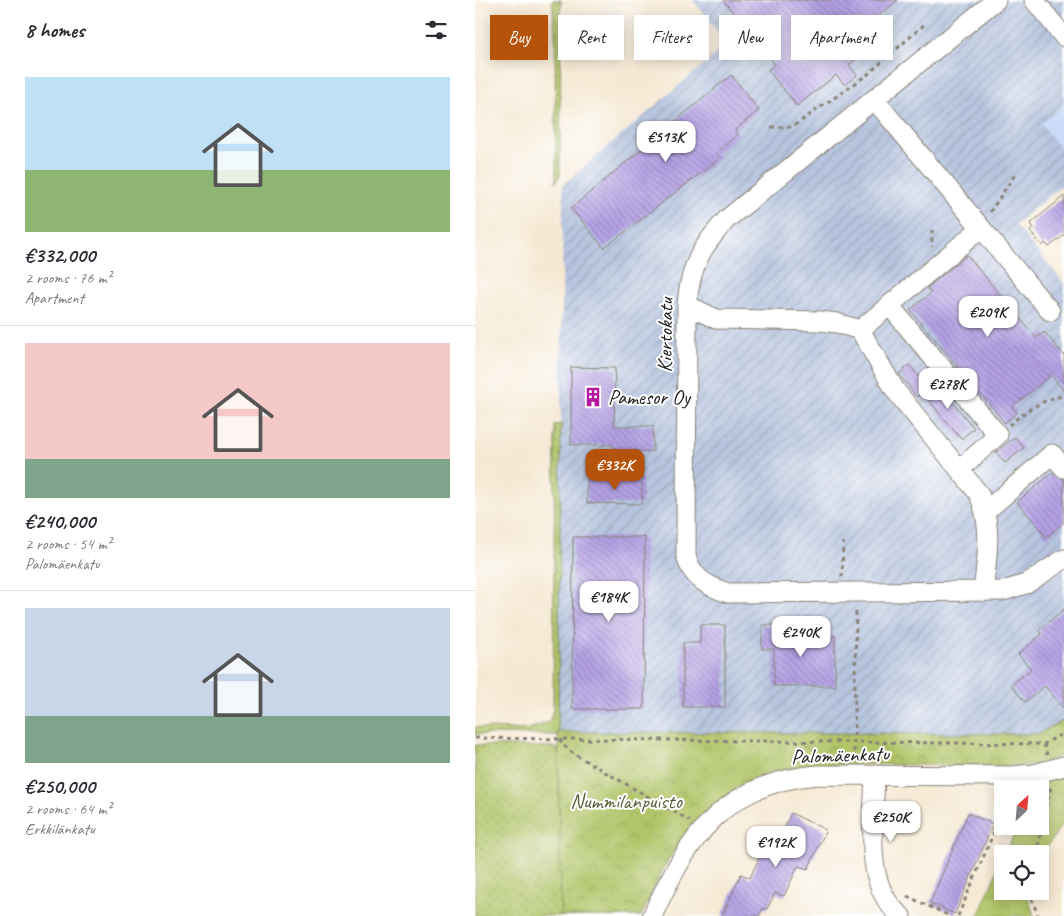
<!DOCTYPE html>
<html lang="en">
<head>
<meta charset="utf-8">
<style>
  :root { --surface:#fff; --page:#f2f2f3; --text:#2b2b33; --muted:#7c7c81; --line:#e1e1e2; --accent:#b45309 }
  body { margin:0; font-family:Caveat,sans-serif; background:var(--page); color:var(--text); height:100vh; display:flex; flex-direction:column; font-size:19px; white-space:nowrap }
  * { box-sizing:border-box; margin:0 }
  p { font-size:16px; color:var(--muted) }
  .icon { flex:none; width:28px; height:28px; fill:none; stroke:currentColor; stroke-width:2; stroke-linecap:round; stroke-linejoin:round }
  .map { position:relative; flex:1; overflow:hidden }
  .details { display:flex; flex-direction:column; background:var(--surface); width:475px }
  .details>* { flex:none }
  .banner { position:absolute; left:15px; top:15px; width:475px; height:45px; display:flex; gap:10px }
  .needle { width:32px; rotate:26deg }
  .fabs { position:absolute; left:519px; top:780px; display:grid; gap:10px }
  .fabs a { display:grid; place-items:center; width:55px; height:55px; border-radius:0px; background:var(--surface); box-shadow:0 2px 12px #0003; font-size:25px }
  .price { position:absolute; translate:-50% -42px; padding:0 11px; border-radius:10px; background:#fff; color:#222; font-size:16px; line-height:32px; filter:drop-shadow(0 1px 2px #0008) }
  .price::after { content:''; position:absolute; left:50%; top:30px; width:15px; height:11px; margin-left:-8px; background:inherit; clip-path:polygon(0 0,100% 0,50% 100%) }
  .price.active { background:var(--accent); color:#fff }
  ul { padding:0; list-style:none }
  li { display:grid; align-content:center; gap:10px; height:265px; padding:0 25px }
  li+li { border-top:1px solid var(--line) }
  li span { display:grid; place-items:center; height:155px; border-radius:0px; color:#555 }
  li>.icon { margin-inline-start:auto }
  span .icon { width:90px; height:90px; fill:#fffc; stroke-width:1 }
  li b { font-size:21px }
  h2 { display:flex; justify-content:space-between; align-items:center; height:60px; padding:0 25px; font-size:21px }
  .tag { padding:0 18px; border-radius:0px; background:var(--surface); box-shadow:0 2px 12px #0003; font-size:18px; line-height:45px }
  .tag.active { background:var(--accent); color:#fff }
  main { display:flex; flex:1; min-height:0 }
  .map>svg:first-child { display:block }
  .built { fill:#cadcf9 }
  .industrial { fill:url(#industrial-furrows) }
  .grass { fill:url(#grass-dots); stroke:#667042 }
  .park { fill:url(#park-crowns); stroke:#667042 }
  .building { fill:url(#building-back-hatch) }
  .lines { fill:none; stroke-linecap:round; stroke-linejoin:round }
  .minor-casing { stroke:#898278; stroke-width:21 }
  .path { stroke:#898278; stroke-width:3; stroke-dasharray:4 4; stroke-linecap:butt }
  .minor { stroke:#fff; stroke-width:19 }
  .labels { text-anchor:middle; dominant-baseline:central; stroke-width:4; stroke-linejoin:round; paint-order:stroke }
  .street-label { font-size:21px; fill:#1c1c1c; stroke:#fff }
  .poi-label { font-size:21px; fill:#1c1c1c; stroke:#fff; text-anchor:start }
  .park-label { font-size:21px; fill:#585f3a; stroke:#fff }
</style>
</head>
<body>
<main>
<section class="details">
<h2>8 homes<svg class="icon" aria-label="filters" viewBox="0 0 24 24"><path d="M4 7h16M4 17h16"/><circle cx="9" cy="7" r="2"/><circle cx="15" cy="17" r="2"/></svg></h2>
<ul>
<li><span style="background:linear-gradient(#bfe0f5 60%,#8fb573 0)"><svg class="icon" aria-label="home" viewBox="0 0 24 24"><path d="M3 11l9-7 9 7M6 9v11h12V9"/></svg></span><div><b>€332,000</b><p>2 rooms · 76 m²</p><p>Apartment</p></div></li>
<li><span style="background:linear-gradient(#f6c9c9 75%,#7fa58c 0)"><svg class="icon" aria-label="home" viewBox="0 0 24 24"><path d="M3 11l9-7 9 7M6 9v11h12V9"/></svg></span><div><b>€240,000</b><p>2 rooms · 54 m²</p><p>Palomäenkatu</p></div></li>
<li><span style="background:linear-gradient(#c9d6e8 70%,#7fa58c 0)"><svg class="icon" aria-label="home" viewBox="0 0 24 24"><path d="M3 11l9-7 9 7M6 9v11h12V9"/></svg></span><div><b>€250,000</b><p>2 rooms · 64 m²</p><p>Erkkilänkatu</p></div></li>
</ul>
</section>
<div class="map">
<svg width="589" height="916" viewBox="0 0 589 916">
  <defs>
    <pattern id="industrial-furrows" width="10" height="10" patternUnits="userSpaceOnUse" patternTransform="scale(1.25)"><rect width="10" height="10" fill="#b7c5de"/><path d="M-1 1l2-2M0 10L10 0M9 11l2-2" fill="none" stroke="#9da9be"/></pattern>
    <pattern id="grass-dots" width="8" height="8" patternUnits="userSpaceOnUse" patternTransform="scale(1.25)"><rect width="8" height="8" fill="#b1c468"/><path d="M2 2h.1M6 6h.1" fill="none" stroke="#98a85a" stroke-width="1.8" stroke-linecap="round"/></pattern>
    <pattern id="park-crowns" width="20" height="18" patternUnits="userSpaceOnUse" patternTransform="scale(1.25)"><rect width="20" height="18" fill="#b1c468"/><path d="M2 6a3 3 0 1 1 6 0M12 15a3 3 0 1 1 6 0" fill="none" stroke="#98a85a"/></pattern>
    <pattern id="building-back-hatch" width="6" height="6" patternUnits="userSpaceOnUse" patternTransform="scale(1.25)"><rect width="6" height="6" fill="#b4a1e5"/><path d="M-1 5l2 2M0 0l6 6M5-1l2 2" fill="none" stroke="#9282b9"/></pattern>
  </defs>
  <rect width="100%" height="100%" fill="#fff"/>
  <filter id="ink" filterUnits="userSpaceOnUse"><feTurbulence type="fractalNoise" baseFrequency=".02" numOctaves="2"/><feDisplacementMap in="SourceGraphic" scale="10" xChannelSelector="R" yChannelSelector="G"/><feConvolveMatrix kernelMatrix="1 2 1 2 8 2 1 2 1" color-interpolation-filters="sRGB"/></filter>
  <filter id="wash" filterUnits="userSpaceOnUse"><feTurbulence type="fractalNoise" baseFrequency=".0096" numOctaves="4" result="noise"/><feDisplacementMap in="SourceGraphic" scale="20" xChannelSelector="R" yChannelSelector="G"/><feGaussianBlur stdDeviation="1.12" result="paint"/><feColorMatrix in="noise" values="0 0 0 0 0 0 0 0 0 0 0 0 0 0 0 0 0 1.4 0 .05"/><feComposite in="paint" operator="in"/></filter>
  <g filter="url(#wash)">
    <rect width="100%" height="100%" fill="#f6e9d4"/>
    <path class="built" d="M589 105V153L565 124Z"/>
    <path class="industrial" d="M218 0H589V105L566 124 589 153V184L540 224 589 283V720L563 734 83 732 88 185 252 44Z"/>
    <path class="grass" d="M77 0H86L85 175 81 183 80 30Z
      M86 424 83 735 0 734V727L51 730 74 722 78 710 80 425Z
      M0 745 77 747 91 753 211 833 191 863 166 916H0Z"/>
    <path class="park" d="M589 720V754L572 762 552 766 362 764 307 769 285 776 263 787 216 826 191 863 166 916H86L83 732 563 734Z
      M589 776V821L565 857V854H530L543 826H565V789H559L561 784Z
      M527 860 528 891H551L559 916H503Z"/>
    <g id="blocks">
      <path class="building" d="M248 0H423L401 18 414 33 374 65 382 75 370 85 361 75 322 106 293 70 300 64Z
        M256 75 284 110 260 130 263 134 241 153 245 158 129 248 96 208Z
        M589 196V235L574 247 570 243 567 246 555 231 558 228 555 224Z
        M492 255 561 338 569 332 589 355V391L576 375 537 407 542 413 530 423 435 310 456 293 452 288Z
        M434 365 453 387 442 397 424 374Z
        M96 367 140 368 139 426H178V451H138V445H96Z
        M460 381 499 428 486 439 447 392Z
        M540 437 549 448 530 463 521 452Z
        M578 472 589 479V522L572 537 542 502Z
        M112 478H167V504L112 503Z
        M98 537H170L169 709H97Z
        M589 609V709L570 686 550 702 536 685 556 669 543 654 567 634 564 630Z
        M225 625H250V707H208V643H225Z
        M287 625H308V636H360V686H299V649H287Z
        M316 813 351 830 333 869 323 866 309 896 300 893 292 909 288 908 284 916H247L266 874 275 878 289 847 299 852Z
        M493 813 518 824 480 914 455 903Z"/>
    </g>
  </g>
  <g filter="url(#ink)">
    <use href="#blocks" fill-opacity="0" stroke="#898278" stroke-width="1"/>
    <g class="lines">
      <defs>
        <path id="minor" d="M521 0 252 219C226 247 215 266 212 305L211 556C217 578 232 586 253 593L528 591 551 584 589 559
          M559 0 589 37
          M399 99 575 311
          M212 305 241 319 345 321 362 323 385 330 420 390 504 494C518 527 512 557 508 592
          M414 305 523 435 485 469
          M385 330 506 228
          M511 511 577 454 589 468
          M400 776C399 820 387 886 426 916
          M177 916C214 836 249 782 344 775L535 776 559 774 589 766"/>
      </defs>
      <use href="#minor" class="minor-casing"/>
      <path class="path" d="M296 127H317L392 75 450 24
        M515 212 541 173
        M457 230V247
        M534 425C551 411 567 399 589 396
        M367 577 368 542
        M0 738 569 744 589 733
        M85 739 88 745 99 754 215 821
        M569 744 572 755
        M379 760 381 609
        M561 854 576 786
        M554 891 563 916
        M432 896 475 916
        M483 916 519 832"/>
      <use href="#minor" class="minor"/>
    </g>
  </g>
  <defs>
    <symbol id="building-bare" viewBox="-9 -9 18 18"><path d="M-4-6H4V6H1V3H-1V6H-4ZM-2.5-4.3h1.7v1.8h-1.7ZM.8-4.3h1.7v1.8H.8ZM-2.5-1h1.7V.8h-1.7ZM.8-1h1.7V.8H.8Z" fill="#b5179e" stroke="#fff" stroke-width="2.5" paint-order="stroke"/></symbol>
  </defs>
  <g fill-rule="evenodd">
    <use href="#building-bare" x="104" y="383" width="28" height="28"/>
  </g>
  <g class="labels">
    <g class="street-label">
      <text transform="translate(190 335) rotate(-89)">Kiertokatu</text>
      <text transform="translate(365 755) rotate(-2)">Palomäenkatu</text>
    </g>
    <g class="poi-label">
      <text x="133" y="397">Pamesor Oy</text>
    </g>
    <g class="park-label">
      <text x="151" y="801">Nummilanpuisto</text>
    </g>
  </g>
</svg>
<div class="fabs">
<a><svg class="needle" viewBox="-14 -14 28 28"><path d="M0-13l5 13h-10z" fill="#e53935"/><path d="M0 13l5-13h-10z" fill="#7c7c81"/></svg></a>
<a><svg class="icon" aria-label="locate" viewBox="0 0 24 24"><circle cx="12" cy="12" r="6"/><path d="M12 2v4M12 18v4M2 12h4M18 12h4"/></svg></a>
</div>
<b class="price" style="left:191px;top:163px">€513K</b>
<b class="price" style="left:513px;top:338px">€209K</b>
<b class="price" style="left:473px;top:410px">€278K</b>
<b class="price active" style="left:140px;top:491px">€332K</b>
<b class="price" style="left:134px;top:623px">€184K</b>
<b class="price" style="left:326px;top:658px">€240K</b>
<b class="price" style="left:416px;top:843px">€250K</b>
<b class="price" style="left:301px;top:868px">€192K</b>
<div class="banner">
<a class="tag active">Buy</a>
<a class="tag">Rent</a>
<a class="tag">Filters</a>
<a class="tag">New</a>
<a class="tag">Apartment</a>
</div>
</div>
</main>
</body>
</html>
